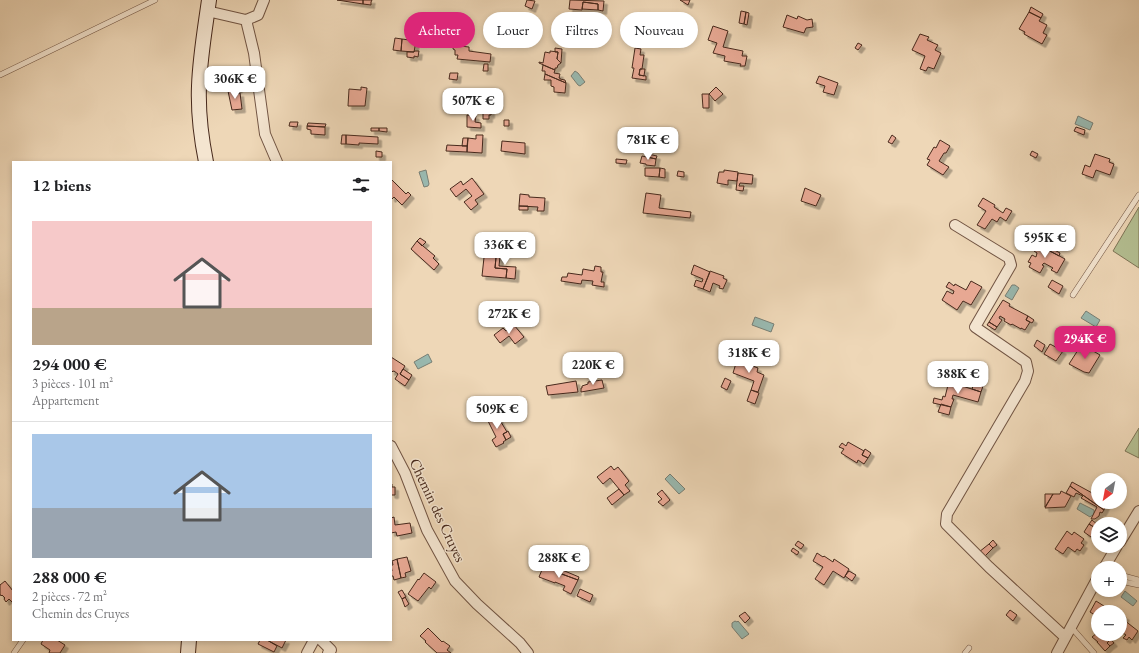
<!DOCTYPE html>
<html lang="fr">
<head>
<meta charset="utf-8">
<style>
  :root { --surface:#fff; --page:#f2f2f2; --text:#202124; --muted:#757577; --line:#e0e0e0; --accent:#db2777 }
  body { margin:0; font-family:"EB Garamond",serif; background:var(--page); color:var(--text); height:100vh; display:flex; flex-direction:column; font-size:15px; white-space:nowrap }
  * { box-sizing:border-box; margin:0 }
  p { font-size:13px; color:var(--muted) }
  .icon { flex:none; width:22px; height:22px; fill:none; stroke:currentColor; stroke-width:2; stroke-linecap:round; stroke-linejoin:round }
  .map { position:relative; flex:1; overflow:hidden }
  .sheet { position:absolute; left:12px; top:161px; width:380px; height:480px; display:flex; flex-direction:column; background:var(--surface); border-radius:0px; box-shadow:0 2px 6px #0003 }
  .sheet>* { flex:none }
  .top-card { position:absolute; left:404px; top:12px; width:380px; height:36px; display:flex; gap:8px }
  .needle { width:26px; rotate:212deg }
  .tools { position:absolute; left:1091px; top:473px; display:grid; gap:8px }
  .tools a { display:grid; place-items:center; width:36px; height:36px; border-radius:50%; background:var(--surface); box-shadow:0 2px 6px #0003; font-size:20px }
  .price { position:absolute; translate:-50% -34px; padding:0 9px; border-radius:8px; background:#fff; color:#222; font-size:13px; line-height:26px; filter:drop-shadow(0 1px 2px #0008) }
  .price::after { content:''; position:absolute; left:50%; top:24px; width:12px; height:9px; margin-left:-6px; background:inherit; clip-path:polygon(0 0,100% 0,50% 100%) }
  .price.selected { background:var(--accent); color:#fff }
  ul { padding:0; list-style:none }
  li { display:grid; align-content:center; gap:8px; height:212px; padding:0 20px }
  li+li { border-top:1px solid var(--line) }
  li span { display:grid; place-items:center; height:124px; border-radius:0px; color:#555 }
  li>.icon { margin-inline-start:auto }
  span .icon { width:72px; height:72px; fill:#fffc; stroke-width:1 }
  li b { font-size:17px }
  h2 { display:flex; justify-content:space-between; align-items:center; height:48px; padding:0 20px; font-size:17px }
  .chip { padding:0 14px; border-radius:18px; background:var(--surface); box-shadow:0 2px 6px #0003; font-size:14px; line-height:36px }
  .chip.selected { background:var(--accent); color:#fff }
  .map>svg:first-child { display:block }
  .green { fill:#b4bf92; stroke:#7e7457 }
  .water { fill:#99b9b0; stroke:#787f75 }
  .building { fill:#e7a893; stroke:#47291c; filter:url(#shadow) }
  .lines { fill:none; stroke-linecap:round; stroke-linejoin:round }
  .service-casing { stroke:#715443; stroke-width:6 }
  .minor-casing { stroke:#715443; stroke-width:12 }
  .secondary-casing { stroke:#47291c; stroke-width:16 }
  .service { stroke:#f4e5d0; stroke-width:5 }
  .minor { stroke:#f4e5d0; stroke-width:10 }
  .secondary { stroke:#f4e5d0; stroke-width:14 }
  .labels { text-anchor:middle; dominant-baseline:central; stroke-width:3; stroke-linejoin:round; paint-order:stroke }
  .street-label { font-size:15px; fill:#47291c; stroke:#f4e5d0 }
</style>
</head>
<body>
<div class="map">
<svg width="1139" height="653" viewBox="0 0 1139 653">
  <defs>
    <filter id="shadow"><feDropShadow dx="3.5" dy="3.5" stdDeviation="0" flood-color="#0004"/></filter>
  </defs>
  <rect width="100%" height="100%" fill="#eed7b7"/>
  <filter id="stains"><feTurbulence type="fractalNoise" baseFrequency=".005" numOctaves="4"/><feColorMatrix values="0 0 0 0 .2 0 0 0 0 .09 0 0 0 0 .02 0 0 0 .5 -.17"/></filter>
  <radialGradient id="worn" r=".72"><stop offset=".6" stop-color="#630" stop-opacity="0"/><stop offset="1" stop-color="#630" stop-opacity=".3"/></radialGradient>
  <path class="green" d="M1139 207V268L1113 251Z
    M1139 428V458L1125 451Z"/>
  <path class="water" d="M575 71 578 73 585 82 580 86 578 85 571 76Z
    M1078 116 1093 123 1090 130 1075 124Z
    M426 170 429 184 428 186 424 187 419 172Z
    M1012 285H1015L1019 288 1012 300 1005 296Z
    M1086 311 1100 320 1096 327 1081 318Z
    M755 317 774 324 771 332 752 325Z
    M428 354 432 362 418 369 414 362Z
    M670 474 685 489 679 494 665 479Z
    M1080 503 1094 510V515L1091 516 1090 517 1077 509Z
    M1125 591 1137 601 1133 606 1121 597Z
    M735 621 737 622 738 621 749 634 742 639 732 627V623Z"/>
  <path class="building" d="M337 0H363V4Z
    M363 0H372L371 2V5L363 4Z
    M527 0 535 1 532 9 525 6Z
    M570 0 604 1 603 11 598 10V4L583 2 582 10 569 9Z
    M680 0H690L688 5Z
    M583 2 598 4V10L582 9Z
    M1031 7 1043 14 1041 18 1029 12Z
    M741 11 746 12 744 24 739 23Z
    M746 12 749 13 747 25 744 24Z
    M1029 12 1041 18 1039 21 1047 25 1043 33 1047 35 1042 44 1024 34 1025 32 1019 29Z
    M787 15 797 19 798 16 807 20 812 19 813 27 806 28 804 33 783 27Z
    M713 26 728 31 723 47 743 51 742 56H747L745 66H740L741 64 724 61 725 56 713 53 717 43 708 40Z
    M920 34 929 37 927 40 938 45 935 50 941 53 934 69 928 67 926 71 920 69 925 56 912 50Z
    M395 38 402 39 401 51 393 50Z
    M402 39 416 41 414 52 401 51Z
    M454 42 460 43V46L469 47V51L491 54 490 62 457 59 458 55H455V50L453 49Z
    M858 43 862 45 858 50 855 48Z
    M555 48 562 49 561 63 557 59 558 52H555Z
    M635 48 641 49 640 55H644L642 69H640L639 75 646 76V80L632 78 634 68H632Z
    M414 51H419L418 57 414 56V58L407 57V52H414Z
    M550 51 558 52 557 59 561 63 558 65 557 68H555V70L539 63V62L543 63 545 52 550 53Z
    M484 64H488V71H483Z
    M543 65 555 70 554 73 560 74 559 78H560V79L565 80 566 83 545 74V71H542Z
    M239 68 240 74H237L236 71 234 72 233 69Z
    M640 69H645L644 76 639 75Z
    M236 71 239 89 227 91 224 75 228 74V73Z
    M450 73H458L457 80 449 79Z
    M545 74 566 83 565 93 554 92V87L551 86V80H544Z
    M819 76 838 83 834 95 823 92 825 86 816 83Z
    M361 87 367 88 365 106H348L349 89 361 90Z
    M716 87 723 94 715 101 709 94Z
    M236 90 237 94 240 93 242 109 232 110 228 91Z
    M702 94H709V108H703Z
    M483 110 491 111V115H489V119H483Z
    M467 115 476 116 475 122 481 123V128L467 127Z
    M504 120H509V126H504Z
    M290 122H298L297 127 289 126Z
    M308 123 326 124 325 127 307 126Z
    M307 126 325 127V135L311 134V130L307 129Z
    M1076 127 1085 130 1084 135 1074 131Z
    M371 128H379V131H371Z
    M379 128H387V132L379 131Z
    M342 135H346V144H341Z
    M346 135 378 137V144L359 143V145L346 144Z
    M476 135H483L482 153 467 152 468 138 476 139Z
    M892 135 896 138 892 144 888 142Z
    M463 138H468L467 146H462Z
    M940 140 950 146 946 153H944L939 161 949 167 943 175 927 165 930 160 927 159 934 147 936 148Z
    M502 141 525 143V154L501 151Z
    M447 145 467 146V152L446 151Z
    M376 151 382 152V157H376Z
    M1032 151 1038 154 1036 158 1030 155Z
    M648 154 657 156 656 159 647 157Z
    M1095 154 1110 159 1109 162 1114 164 1110 175 1096 170 1093 178 1082 174 1085 165 1090 167Z
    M642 156 656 159 655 166 646 165V164L640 163Z
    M616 159 627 160 626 164 616 163Z
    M645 168H660L659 177 645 176Z
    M660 168 665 169V178L659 177Z
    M724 170 738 172 737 181 728 180V185L717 183 719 172H724Z
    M678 171 684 172V177L677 176Z
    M738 173 753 175 752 184 740 183 739 186H744L743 191 736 190Z
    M472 178 484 194 475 200 478 204 471 210 464 202 472 196 466 189 456 197 450 189 461 181 463 185Z
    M391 179 406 194 408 192 411 195 402 205 394 197 392 199 391 198Z
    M805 188 821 195 816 206 801 201Z
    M646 193 661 195 659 208 691 212 690 218 643 213Z
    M520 194 529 195V197L545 198 544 211H537L538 207 519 206Z
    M983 198 995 205 994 207 1003 213 1006 208 1012 211 1006 221 1000 217 997 222 992 219 985 229 977 225 986 211 978 206Z
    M519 206H528V210H519Z
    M1042 234 1049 237 1046 244 1038 240Z
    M420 238 426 242 422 246 417 241Z
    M488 238H493L492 240 512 242V248L497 247 495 268 507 269 506 278 482 276 486 239 487 240Z
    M1040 240 1050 245 1048 250 1065 259 1057 273 1051 270 1053 268 1044 263 1042 265 1044 266 1040 273 1029 267 1031 263 1028 262 1032 255 1036 257 1037 253 1034 251Z
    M417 241 435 256 433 258 439 264 434 270 411 249Z
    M497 247H501L499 266 516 267 515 279 506 278 507 269 495 268Z
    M1049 247 1060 253 1059 256 1048 250Z
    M694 265 710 272 703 289 694 286 696 280 702 282 703 279 691 274Z
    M595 266 601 267V272H603L601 282H604V287L592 285 593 281 582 280 581 284 561 281 562 277H567L568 273 582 275 583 269 594 271Z
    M710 271 724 276 723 278 727 280 723 289 719 288 720 286 713 283 710 292 703 289Z
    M1052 280 1063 286 1059 294 1048 287Z
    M971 281 982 287 971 305 963 301 957 310 942 300 947 291 953 294 954 291 946 287 949 282 954 286 955 284 966 290Z
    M1003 300 1010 304 1009 306 1028 316 1026 320 1030 322 1025 330 1021 328V329L1012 324 1011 325 1004 321 1005 319 1000 316 999 318 1002 320 997 327 989 322Z
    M1028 316 1034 320 1032 323 1026 320Z
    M989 322 997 327 995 330 987 325Z
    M514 325 524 337 515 344 509 336 500 343 494 335 503 328 506 331Z
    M1037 340 1045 345 1042 352 1034 346Z
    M1050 344 1063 351 1056 361 1044 354Z
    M1083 345 1100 355 1089 373 1084 372 1069 364 1078 350 1080 351Z
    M391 357 405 366 400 374 409 380 405 386 395 379 398 374 394 371 391 372Z
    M737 360 758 368 757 372 764 375 758 392 751 390 754 381 733 373Z
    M403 369 412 375 409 380 400 374Z
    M725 378 731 381 727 390 721 387Z
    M602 380 604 388 581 392V388H582V386L588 384V382Z
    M576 381 578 392 548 395 546 386Z
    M974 383 983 386 981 392 972 389Z
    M956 384 981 392 978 402 953 395 952 399H954L951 407 933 403 934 398 942 400 943 396 945 397 948 385 955 387Z
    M751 390 759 393 755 404 747 401Z
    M941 404 951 407 949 415 938 412Z
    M497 411 500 416 495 418 493 413Z
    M493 413 495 418 498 417 507 432 503 434 506 440 503 442 504 443 496 447 492 440 496 437 486 417Z
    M508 431 511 437 506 440 503 434Z
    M848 442 864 451 862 455 868 458 864 464 858 460 857 463 841 453 844 449 839 447 842 443 846 446Z
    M865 449 871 453 868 458 862 455Z
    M611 466 614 470 618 467 629 481 625 485 630 491 624 495 610 478 603 484 597 477Z
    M1072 482 1094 494 1093 495 1098 498V502L1107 503 1104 510 1070 486Z
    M391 484H392V487H395V495H392L391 494Z
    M1070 486 1104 510 1102 513 1100 512 1099 516 1095 519H1091L1097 507 1081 498 1083 496 1076 493 1074 497 1066 493Z
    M619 489 624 495 612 505 607 498Z
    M662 490 670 500 663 506 658 502 662 499 657 494Z
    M1061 491 1071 496 1065 507 1045 508 1053 494H1060Z
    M1045 494H1053L1045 507Z
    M394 517 395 525 410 523 412 533 397 536 396 532 391 533V518Z
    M1092 520 1098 525 1097 529 1089 524Z
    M1089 524 1097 529 1091 537 1084 532Z
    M1067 531 1072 535 1074 532 1084 539 1081 543 1084 545 1080 551 1077 549 1075 552 1068 547 1063 554 1055 549Z
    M993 540 997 545 993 548 989 544Z
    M798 541 804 545 801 549 795 545Z
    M989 544 993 548 984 557 979 552Z
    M793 548 799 552 797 555 791 551Z
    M817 553 823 557 824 556 833 562 834 559 849 569 844 578 833 571 824 585 815 579 823 567 813 561Z
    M407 557 411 571 405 573 406 577 401 578 397 559Z
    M397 559 401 578 394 580 393 576H391V571H392L391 565H393L392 561Z
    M544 565 560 572 559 573 578 580 571 594 563 590 565 586 555 582V583L539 577Z
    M560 569 579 577 578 580 559 573Z
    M849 571 856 575 852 581 845 576Z
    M424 573 436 582 431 589 429 587 418 601 408 594 418 579 419 580Z
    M5 581 13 591V603L9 599 6 602 4 599 5 598 2 595 1 596 0 594V585Z
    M580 589 593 595 590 602 577 596Z
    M402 590 406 597 402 599 398 592Z
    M405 597 409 604 405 607 402 599Z
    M1096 601 1104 606 1101 612H1098V617L1090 612Z
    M1010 610 1017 615 1013 621 1006 615Z
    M745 612 750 618 745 623 739 616Z
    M1120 613 1126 617 1124 620 1138 631 1132 640 1129 637 1127 640 1123 638 1126 635 1120 631Z
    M1098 627V634H1103L1109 641 1107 643 1110 646 1105 651 1097 642H1098L1092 637 1097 633 1094 630Z
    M428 628 442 642 443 641 450 646 447 650 451 653H437L425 642 426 641 420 636Z
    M1103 634H1106L1114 643 1110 646 1107 643 1109 641Z
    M43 640H57L65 645 60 653H49L50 650 41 644Z
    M260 640H267L277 646 274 652 258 644Z
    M267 640H286L282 648Z"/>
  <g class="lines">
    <defs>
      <path id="service" d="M0 75 155 0
        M1073 295 1139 195
        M1120 575 1139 580
        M1120 581 1139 585
        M1071 627 1094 653
        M14 653 23 640
        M965 653 969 648"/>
      <path id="minor" d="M207 11 246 20 254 53 265 134 277 162
        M246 20 258 15 264 0
        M955 225 1009 258 1011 265 975 327 1026 362 1028 371 1025 381 947 514 946 524 989 567 1065 637
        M391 446 405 473 427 530 455 581 477 604 520 643 528 653
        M1120 542 1139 511
        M1104 568 1117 546
        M321 640 331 650 328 653
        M307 653 314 640
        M1057 653 1098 577"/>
      <path id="secondary" d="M206 162C201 137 198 111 199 86 200 57 205 29 209 0
        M188 653 189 640"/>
    </defs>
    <use href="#service" class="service-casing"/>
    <use href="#minor" class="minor-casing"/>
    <use href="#secondary" class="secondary-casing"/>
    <use href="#service" class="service"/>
    <use href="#minor" class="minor"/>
    <use href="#secondary" class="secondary"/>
  </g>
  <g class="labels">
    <g class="street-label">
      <text transform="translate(438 510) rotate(65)">Chemin des Cruyes</text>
    </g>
  </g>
  <rect width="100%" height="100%" filter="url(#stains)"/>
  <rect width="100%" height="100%" fill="url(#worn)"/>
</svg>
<div class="tools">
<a><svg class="needle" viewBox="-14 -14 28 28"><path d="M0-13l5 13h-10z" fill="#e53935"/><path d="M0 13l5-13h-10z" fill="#757577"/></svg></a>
<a><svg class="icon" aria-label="layers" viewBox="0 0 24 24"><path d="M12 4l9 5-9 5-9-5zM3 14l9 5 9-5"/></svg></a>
<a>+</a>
<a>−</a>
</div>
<b class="price" style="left:235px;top:100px">306K €</b>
<b class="price" style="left:473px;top:122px">507K €</b>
<b class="price" style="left:648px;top:161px">781K €</b>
<b class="price" style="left:1045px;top:259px">595K €</b>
<b class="price" style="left:505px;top:266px">336K €</b>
<b class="price" style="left:509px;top:335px">272K €</b>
<b class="price selected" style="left:1085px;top:360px">294K €</b>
<b class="price" style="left:749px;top:374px">318K €</b>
<b class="price" style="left:593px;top:386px">220K €</b>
<b class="price" style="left:958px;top:395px">388K €</b>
<b class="price" style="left:497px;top:430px">509K €</b>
<b class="price" style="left:559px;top:579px">288K €</b>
<div class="top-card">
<a class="chip selected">Acheter</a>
<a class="chip">Louer</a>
<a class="chip">Filtres</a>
<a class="chip">Nouveau</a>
</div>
<section class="sheet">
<h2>12 biens<svg class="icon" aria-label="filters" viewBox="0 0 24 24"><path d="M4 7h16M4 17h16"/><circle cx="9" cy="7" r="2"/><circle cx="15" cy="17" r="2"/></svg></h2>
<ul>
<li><span style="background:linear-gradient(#f6c9c9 70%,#b9a48a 0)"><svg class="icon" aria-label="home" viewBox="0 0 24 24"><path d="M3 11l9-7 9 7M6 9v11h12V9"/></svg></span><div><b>294 000 €</b><p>3 pièces · 101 m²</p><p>Appartement</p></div></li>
<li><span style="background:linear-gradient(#a9c7e8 60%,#9aa5b1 0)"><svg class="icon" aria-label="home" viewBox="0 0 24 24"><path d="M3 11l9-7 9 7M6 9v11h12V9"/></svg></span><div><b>288 000 €</b><p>2 pièces · 72 m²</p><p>Chemin des Cruyes</p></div></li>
</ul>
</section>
</div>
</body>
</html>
